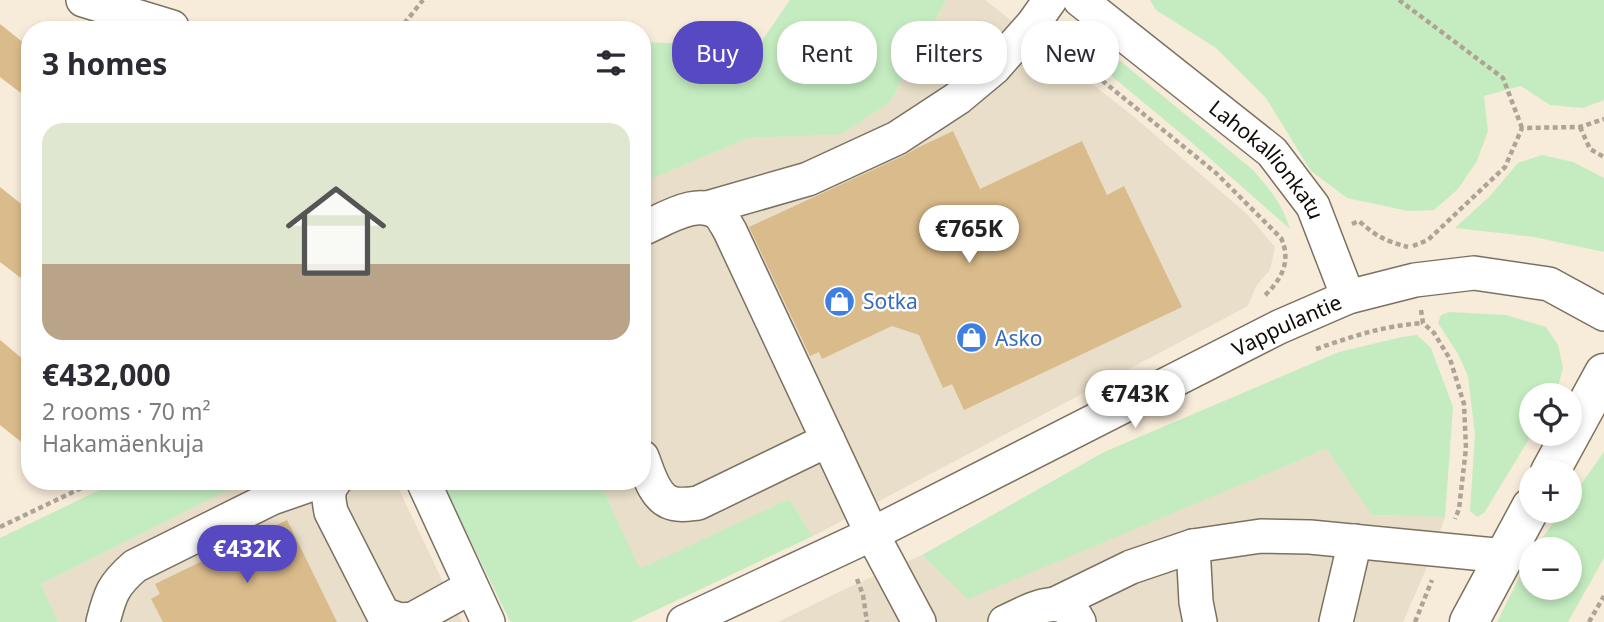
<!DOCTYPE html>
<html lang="en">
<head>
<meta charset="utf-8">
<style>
  :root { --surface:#fff; --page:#f2f2f3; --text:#2b2b33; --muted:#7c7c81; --line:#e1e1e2; --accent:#5649c1 }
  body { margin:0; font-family:"Noto Sans",sans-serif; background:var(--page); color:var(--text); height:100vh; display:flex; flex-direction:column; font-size:26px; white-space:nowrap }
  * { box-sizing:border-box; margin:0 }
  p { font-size:23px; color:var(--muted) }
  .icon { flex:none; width:38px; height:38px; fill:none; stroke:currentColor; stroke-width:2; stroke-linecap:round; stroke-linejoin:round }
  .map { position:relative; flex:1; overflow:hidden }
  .drawer { position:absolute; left:21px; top:21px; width:630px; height:469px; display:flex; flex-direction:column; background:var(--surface); border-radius:28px; box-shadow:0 4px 10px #0003 }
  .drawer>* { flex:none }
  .hud { position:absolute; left:672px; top:21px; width:665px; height:63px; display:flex; gap:14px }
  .buttons { position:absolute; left:1519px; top:383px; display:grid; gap:14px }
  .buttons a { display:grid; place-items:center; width:63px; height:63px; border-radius:50%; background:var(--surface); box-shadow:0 4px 10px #0003; font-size:35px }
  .price { position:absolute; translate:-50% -60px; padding:0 16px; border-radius:24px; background:#fff; color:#222; font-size:23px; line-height:46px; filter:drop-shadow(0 2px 4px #0008) }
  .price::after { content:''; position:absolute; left:50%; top:42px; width:21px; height:16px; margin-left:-10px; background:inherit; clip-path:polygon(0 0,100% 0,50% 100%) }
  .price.selected { background:var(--accent); color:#fff }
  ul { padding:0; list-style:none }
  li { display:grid; align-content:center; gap:14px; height:371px; padding:0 21px }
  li+li { border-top:2px solid var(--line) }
  li span { display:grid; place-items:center; height:217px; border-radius:21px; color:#555 }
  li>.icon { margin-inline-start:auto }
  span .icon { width:126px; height:126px; fill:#fffc; stroke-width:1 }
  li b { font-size:30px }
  h2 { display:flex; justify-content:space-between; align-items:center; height:84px; padding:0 21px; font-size:30px }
  .chip { padding:0 24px; border-radius:28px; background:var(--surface); box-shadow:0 4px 10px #0003; font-size:24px; line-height:63px }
  .chip.selected { background:var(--accent); color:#fff }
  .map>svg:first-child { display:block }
  .commercial { fill:#e8dec9 }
  .green { fill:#c5ecc1 }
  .building { fill:#dabb8b }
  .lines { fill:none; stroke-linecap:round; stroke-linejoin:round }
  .minor-casing { stroke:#7c7161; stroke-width:36 }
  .major-casing { stroke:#7c7161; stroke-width:41 }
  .path { stroke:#aea496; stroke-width:4.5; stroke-dasharray:5 3.5; stroke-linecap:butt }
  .minor { stroke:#fff; stroke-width:33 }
  .major { stroke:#fff; stroke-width:38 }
  .labels { text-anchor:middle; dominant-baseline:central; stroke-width:5; stroke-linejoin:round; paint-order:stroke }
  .street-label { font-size:21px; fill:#100c07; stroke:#fff }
  .shop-label { font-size:21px; fill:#366cbe; stroke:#fff; text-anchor:start }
</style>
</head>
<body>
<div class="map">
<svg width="1604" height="622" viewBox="0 0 1604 622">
  <rect width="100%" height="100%" fill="#f7ebd9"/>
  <path class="commercial" d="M946 0H985L1133 116 1248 215 1275 247 1270 270 1256 286 1248 306 813 536 789 499 640 570 599 481H642V183L748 138 842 133 890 102Z
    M1326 449 1372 515 1445 517 1426 569 1403 622H778L843 590 922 555 968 598Z
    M247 481H395L462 622H58L41 584Z"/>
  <path class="green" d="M790 0H946L890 102 842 134 748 138 642 183V42L671 43 732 84Z
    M1150 0H1604V100L1583 108 1550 105 1521 86 1484 96 1488 131 1477 161 1458 189 1434 210 1408 211 1347 198 1311 171 1266 98 1216 48 1156 10Z
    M1072 26 1085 32 1253 170C1269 188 1283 205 1290 229L1190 141 1056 30Z
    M1542 155 1573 162 1604 178V252L1534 237 1455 228 1490 196 1518 163Z
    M1449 312 1506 315 1546 327 1558 345 1563 368 1556 395 1531 396 1532 434 1484 513 1477 517 1470 511 1475 435 1468 376 1458 354 1438 323 1441 315Z
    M1417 335 1431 348 1453 407 1445 517 1372 515 1326 449 968 599 922 555 1104 452 1339 352 1402 337Z
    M1604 452V558L1568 622H1497L1531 554V588H1570V550L1534 549 1562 511H1570V500Z
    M118 481H247L41 584 58 622H0V538Z
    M441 481H599L640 569 789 499 813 536 631 622H512L510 621Z"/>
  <path class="building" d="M0 24 30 48V100L0 77Z
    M953 131 980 189 1082 141 1107 195 1124 186 1182 307 964 410 952 384 943 388 919 335 892 326 822 359 819 352 810 356 749 227 905 155 917 148Z
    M0 187 30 211V285L0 262Z
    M0 340 30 365V449L0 425Z
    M287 520 337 622H163L151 599 160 594 155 584Z"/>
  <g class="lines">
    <defs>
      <g id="minor">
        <path d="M83 0 172 27"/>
        <path id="s1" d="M1080 0 1272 152 1313 206 1348 297"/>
        <path d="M707 208 808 179 897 138 958 98 994 68 1033 24 1050 0"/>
        <path d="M642 229C664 220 700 195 721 216 724 220 727 226 730 231L872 534 919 622"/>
        <path d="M642 457C648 471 653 495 669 502 677 506 689 504 698 503L828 440"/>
        <path d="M335 481C326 491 329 500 331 512L383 614 400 620 413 619 471 587"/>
        <path d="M423 481 488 622"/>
        <path d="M1193 546 1196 602 1200 622"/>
        <path d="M1055 604 1131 567 1193 546 1261 536 1310 537 1505 556"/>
        <path d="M103 622C110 594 113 585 135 566L272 498 321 481"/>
        <path id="s2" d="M684 622 872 534 1279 327 1348 297 1415 280 1474 273 1549 284 1604 314"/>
        <path d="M1005 622C1030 611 1062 589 1079 622"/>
        <path d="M1336 622 1355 541"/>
      </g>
      <path id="major" d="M1550 472 1604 373
        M1469 622 1531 507"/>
    </defs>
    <use href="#minor" class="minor-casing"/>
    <use href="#major" class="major-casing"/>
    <path class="path" d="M1399 0 1503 78 1522 128
      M399 30 423 0
      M1056 43 1216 173 1281 238C1292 261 1281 281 1263 297
      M1580 127 1590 149 1604 157
      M1352 224 1359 221C1377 237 1386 241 1408 247
      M1413 246 1428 240 1505 167 1522 128 1580 127 1604 119
      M1421 310 1423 323 1434 333 1450 359 1464 404 1466 448 1459 509 1455 519
      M1316 349C1354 336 1382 326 1423 323
      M0 527 96 481
      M857 579 863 595 867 622
      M1415 622 1432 580
      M1589 622 1604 596"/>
    <use href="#minor" class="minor"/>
    <use href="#major" class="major"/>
  </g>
  <defs>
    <symbol id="shop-disc" viewBox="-11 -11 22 22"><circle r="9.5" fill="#3f7fe0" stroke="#fff"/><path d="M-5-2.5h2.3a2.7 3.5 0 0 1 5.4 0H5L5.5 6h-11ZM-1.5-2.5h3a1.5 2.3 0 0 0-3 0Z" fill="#fff"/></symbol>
  </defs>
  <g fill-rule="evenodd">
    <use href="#shop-disc" x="822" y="284" width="35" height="35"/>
    <use href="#shop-disc" x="954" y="320" width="35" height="35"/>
  </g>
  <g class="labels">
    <g class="street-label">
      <text stroke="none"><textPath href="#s1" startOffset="247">Lahokallionkatu</textPath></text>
      <text stroke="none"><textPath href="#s2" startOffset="672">Vappulantie</textPath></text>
    </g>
    <g class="shop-label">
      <text x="863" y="301">Sotka</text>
      <text x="995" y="338">Asko</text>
    </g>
  </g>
</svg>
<div class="buttons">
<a><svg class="icon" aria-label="locate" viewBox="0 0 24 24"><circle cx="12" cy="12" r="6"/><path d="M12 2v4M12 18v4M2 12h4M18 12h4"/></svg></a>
<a>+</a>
<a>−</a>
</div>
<b class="price" style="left:969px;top:265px">€765K</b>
<b class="price" style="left:1135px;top:430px">€743K</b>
<b class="price selected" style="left:247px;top:585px">€432K</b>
<div class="hud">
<a class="chip selected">Buy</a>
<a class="chip">Rent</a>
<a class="chip">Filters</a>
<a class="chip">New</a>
</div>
<section class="drawer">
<h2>3 homes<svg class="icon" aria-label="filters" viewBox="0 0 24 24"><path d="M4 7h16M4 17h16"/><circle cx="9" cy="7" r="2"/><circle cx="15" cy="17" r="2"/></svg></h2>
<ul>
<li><span style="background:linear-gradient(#dfe7d0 65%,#b9a48a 0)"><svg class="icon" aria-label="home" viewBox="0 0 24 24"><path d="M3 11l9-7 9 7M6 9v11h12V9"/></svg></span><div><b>€432,000</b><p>2 rooms · 70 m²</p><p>Hakamäenkuja</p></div></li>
</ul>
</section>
</div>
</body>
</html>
